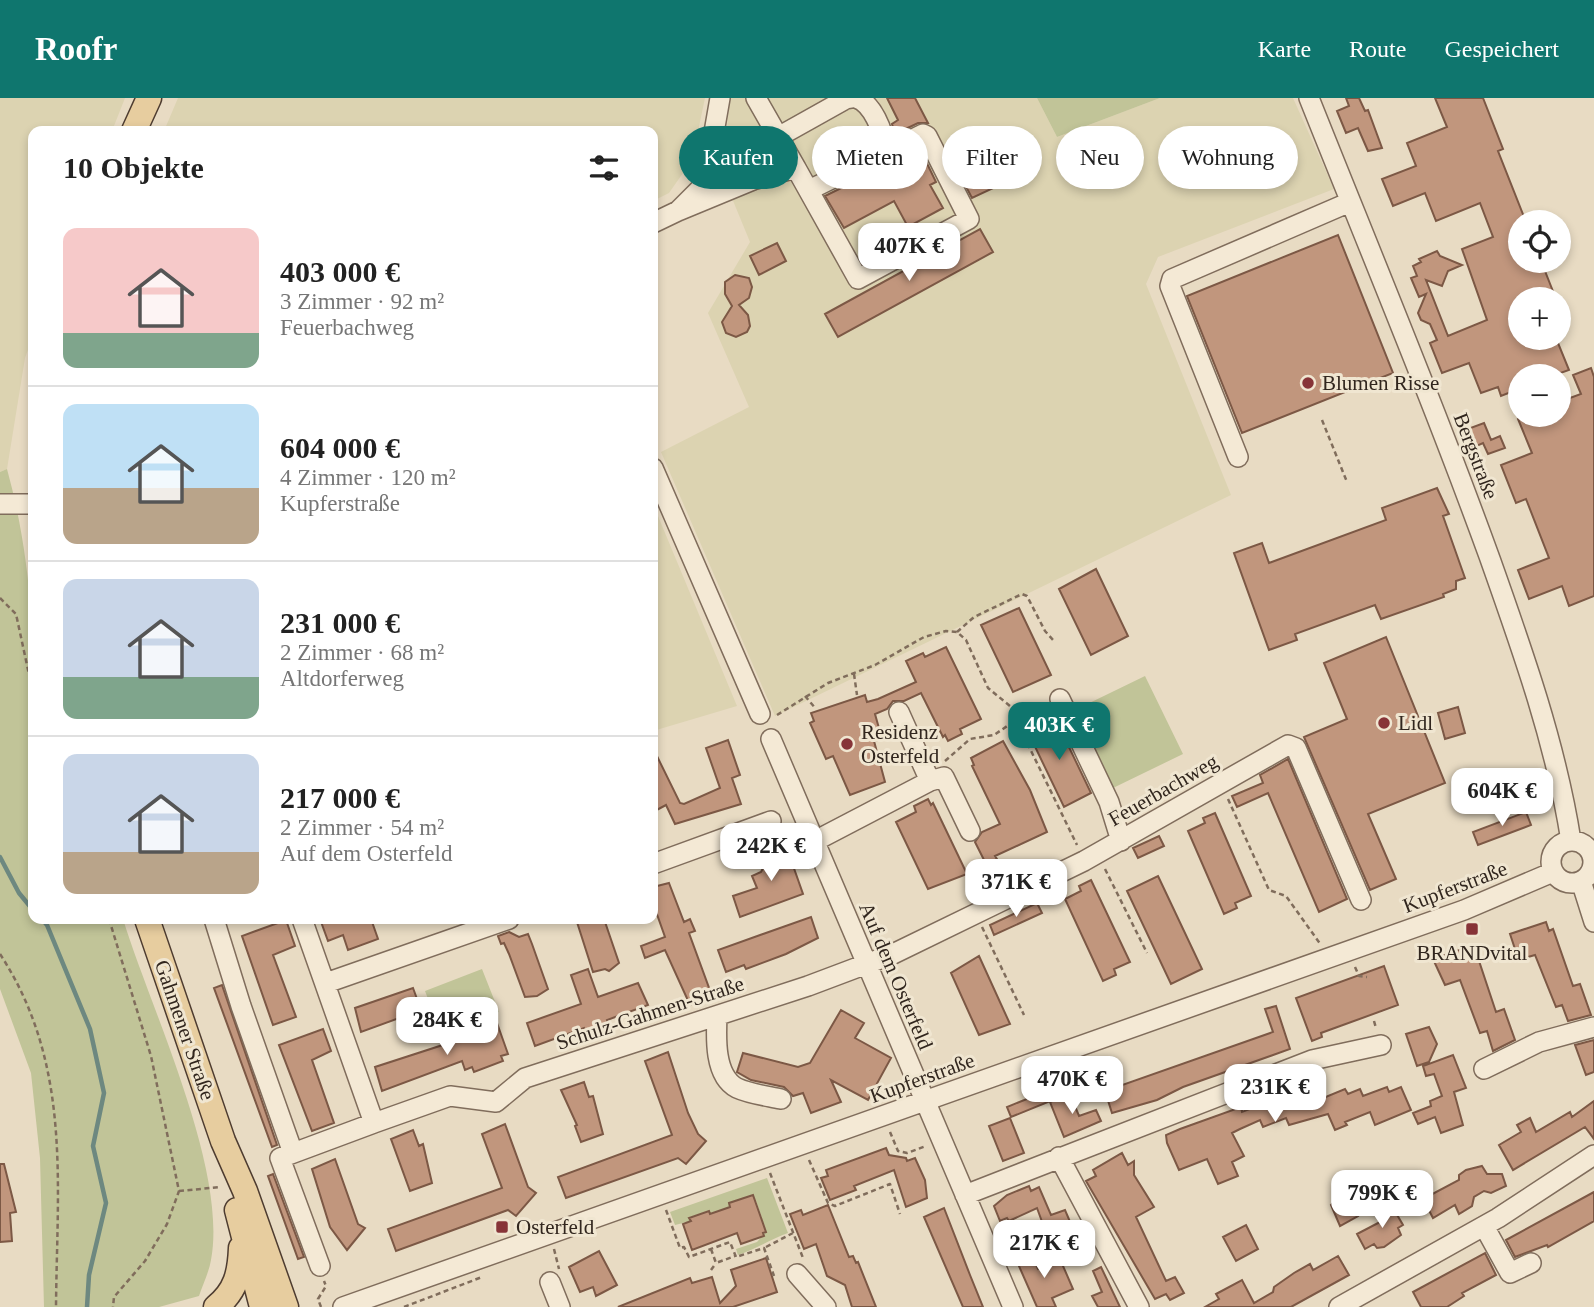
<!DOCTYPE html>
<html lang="de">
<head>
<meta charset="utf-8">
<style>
  :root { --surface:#fff; --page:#f6f6f6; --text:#222; --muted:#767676; --line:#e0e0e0; --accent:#0f766e }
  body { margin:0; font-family:Georgia,serif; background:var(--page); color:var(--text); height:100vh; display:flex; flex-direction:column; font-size:26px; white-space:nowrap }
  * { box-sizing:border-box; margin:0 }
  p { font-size:23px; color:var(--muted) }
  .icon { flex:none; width:38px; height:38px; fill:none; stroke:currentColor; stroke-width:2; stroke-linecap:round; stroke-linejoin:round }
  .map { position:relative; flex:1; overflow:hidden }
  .drawer { position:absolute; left:28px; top:28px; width:630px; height:798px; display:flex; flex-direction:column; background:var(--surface); border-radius:14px; box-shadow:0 4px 10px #0003 }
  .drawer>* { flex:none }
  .hud { position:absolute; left:679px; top:28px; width:665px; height:63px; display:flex; gap:14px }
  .tools { position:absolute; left:1508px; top:112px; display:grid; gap:14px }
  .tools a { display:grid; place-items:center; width:63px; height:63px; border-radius:50%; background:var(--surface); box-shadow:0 4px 10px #0003; font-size:35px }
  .price { position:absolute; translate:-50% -60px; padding:0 16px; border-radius:14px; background:#fff; color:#222; font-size:23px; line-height:46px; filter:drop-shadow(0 2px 4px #0008) }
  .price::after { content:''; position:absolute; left:50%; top:42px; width:21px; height:16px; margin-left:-10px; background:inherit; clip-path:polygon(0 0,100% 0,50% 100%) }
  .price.current { background:var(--accent); color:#fff }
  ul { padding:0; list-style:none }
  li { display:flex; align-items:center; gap:21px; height:175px; padding:0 35px }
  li+li { border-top:2px solid var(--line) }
  li span { display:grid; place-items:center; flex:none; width:196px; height:140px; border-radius:14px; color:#555 }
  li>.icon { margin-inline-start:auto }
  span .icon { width:84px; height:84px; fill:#fffc; stroke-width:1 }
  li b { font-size:30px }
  h2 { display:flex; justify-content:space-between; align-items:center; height:84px; padding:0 35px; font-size:30px }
  .pill { padding:0 24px; border-radius:32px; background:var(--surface); box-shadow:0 4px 10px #0003; font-size:24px; line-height:63px }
  .pill.current { background:var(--accent); color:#fff }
  header { display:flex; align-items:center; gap:42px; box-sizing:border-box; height:98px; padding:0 35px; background:var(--accent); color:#fff }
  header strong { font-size:33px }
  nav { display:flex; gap:38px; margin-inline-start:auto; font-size:24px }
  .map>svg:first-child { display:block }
  .farmland { fill:#dcd3b1 }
  .green { fill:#c1c498 }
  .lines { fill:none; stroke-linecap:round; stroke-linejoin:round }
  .stream { stroke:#6d8880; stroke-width:4.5 }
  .building { fill:#c1967d; stroke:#7c5845; stroke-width:2 }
  .minor-casing { stroke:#806d5c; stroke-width:22 }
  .major-casing { stroke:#4e3c30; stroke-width:27 }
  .path { stroke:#806d5c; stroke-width:2.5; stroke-dasharray:5 3.5; stroke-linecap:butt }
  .minor { stroke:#f4e9d5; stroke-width:19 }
  .major { stroke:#e7cd9f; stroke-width:24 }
  .poi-dot { fill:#873438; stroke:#f0e6d1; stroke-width:2.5 }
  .labels { text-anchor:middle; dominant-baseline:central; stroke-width:6; stroke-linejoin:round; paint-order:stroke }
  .poi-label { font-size:21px; fill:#31261e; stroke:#f0e6d1; text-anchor:start }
  .street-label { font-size:21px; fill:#31261e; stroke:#f0e6d1 }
</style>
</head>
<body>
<header>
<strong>Roofr</strong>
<nav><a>Karte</a><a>Route</a><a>Gespeichert</a></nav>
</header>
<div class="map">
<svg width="1594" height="1209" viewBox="0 0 1594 1209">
  <rect width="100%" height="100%" fill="#e8dbc3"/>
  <path class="farmland" d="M0 0H125L112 33H33V238L25 260 7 371 0 374Z
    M178 0H705L692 62 669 95 653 103V33H164Z
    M730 0H1037L1057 39 1160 0H1293L1334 91 1158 159 1146 186 1231 397 775 618 661 354 749 309 708 215 750 144 722 76Z
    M653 406 737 608 653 633Z"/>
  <path class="green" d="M1037 0H1160L1057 39Z
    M7 371C47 515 33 672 33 821H123C151 912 228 1071 211 1162 209 1174 203 1186 199 1198L159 1209H44L40 1060 31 975 0 891V374Z
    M1145 578 1183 656 1113 690 1075 612Z
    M482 871 499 914 442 937 425 893Z
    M767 1080 788 1135C771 1141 756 1151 738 1157L736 1151 757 1144 766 1134 764 1126 760 1128 758 1122 762 1120 756 1103 746 1099 730 1105V1109L710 1116 708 1113 690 1119 691 1123 675 1127 670 1114Z"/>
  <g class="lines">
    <path class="stream" d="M0 759 19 795 33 812
      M42 821 47 827 90 931 104 995 93 1048 106 1105 89 1177 87 1209"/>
  </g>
  <path class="building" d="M887 0H915L928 25H918L895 36 892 26 898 22Z
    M1346 0H1359L1365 13 1368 12 1382 50 1368 53 1358 30 1346 35 1337 13 1349 8Z
    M1435 0H1483L1503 51 1498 53 1526 124H1521V163H1541L1556 201H1521V240H1556L1569 272 1552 278H1521V290L1501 298 1498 289 1481 295 1469 265 1442 275 1430 245 1437 242 1430 226 1421 222 1418 215 1426 196 1419 199 1411 180 1417 178 1413 168 1421 164 1419 161 1437 153 1440 158 1462 167 1448 173 1442 188 1426 182 1448 238 1487 222 1462 151 1493 139 1480 105 1436 123 1425 95 1393 108 1382 81 1416 68 1407 45 1447 29Z
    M920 51 936 84 930 87 943 110 908 129 894 103 844 130 825 98Z
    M1009 57 1019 78 972 100 961 79Z
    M980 131 993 154 838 239 825 216Z
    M1338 137 1393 275 1242 335 1187 198Z
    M777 145 786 163 759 177 750 158Z
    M735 177 749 180 752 189 749 200 739 207 748 217 750 228 747 234 736 239 726 235 722 224 732 208 725 196V184Z
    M1591 270 1594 279V498L1569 508 1562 488 1529 501 1518 472 1549 460 1526 401 1516 405 1501 367 1532 355 1518 321 1528 317H1559V304L1581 296 1573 277Z
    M1484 325 1491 342 1500 338 1505 350 1488 356 1483 345 1472 350 1465 332Z
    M1437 390 1449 416 1443 418 1465 480 1456 483V491L1443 496 1444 499 1381 521 1375 507 1295 536 1297 542 1269 552 1234 455 1262 445 1269 465 1386 422 1382 410Z
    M1096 471 1128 538 1091 557 1059 491Z
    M1019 510 1051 577 1013 594 981 527Z
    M1386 539 1445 685 1368 716 1396 781 1370 792 1304 639 1347 621 1324 565Z
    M946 549 981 621 960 631 962 636 948 643 945 637 943 639 921 595 904 603H893L887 611 875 616 882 641 874 643 885 684 850 697 833 658 826 661 810 625 814 623 811 615 865 597 867 604 878 601 916 584 906 563 923 555 925 559Z
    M1458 609 1465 635 1445 641 1438 615Z
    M1055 620 1091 695 1064 709 1028 634Z
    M728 642 740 677 732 680 741 706 675 726 666 707 653 714V650L680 705 684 706 720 690 706 650Z
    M1003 643 1030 692 1047 734 995 758 997 761 986 766 975 744 982 734 1000 726 972 668 974 667 971 660Z
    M1288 661 1347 801 1319 814 1268 695 1237 709 1232 698 1263 685 1260 677Z
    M928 701 931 707 933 705 967 776 928 791 896 724 916 714 914 708Z
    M1526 714 1531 727 1478 747 1473 734Z
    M1215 715 1251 798 1235 805 1237 810 1224 816 1188 733 1205 725 1203 720Z
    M1159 738 1164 748 1138 760 1133 750Z
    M784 742 803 796 740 819 733 798 757 790 752 778 761 774 776 745Z
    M1158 778 1202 871 1171 886 1127 793Z
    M1091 782 1130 864 1114 871 1116 877 1103 883 1065 801 1081 793 1079 788Z
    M669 785 684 824 690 821 695 833 689 835 712 898 690 907 665 852 645 860 641 848 665 839 653 805V789Z
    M1037 805 1042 815 994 837 990 827Z
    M811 819 818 840 786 856 746 871 744 867 726 874 718 852Z
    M320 821H371L378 841 348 852 343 837 328 843Z
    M576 821H604L619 865 609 873 605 871 593 874Z
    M286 822 295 848 273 857 296 919 273 927 242 838Z
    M1546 824 1549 833 1553 831 1573 888 1580 886 1591 917 1568 923 1562 907 1556 909 1535 857 1521 861 1518 850 1515 851 1510 836Z
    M509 834 519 839 528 836 532 846 548 891 537 898 525 899 509 856 504 845 501 846 498 838Z
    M1468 849 1471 858 1477 857 1496 914 1504 911 1515 942 1493 953 1487 933 1480 935 1460 882 1445 887 1433 861Z
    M979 858 1010 926 979 937 951 875Z
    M1384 868 1398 907 1321 935 1322 939 1312 943 1296 900Z
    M588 871 598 899 638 885 648 907 607 922 608 925 585 933 584 930 535 948 527 925 581 906 571 877Z
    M222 887 277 1047 272 1049 214 890Z
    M413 890 421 912 361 934 355 910Z
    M1276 908 1290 951 1183 989 1157 1002 1112 1015 1105 993 1273 934 1265 911Z
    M841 912 864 925 855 940 891 960 868 1002 831 982 841 1004 811 1015 803 995 793 998 784 989 751 982 737 974 743 955 798 969 810 965Z
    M497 925 508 956 501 958 503 963 474 974 472 969 465 972 462 963 382 993 375 969 455 943 454 940Z
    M1429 929 1437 946 1429 964 1417 968 1406 936Z
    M323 931 331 953 312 962 334 1025 312 1033 279 947Z
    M1594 942V974L1586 977 1575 947Z
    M668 954 688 1015 698 1036 706 1043 686 1066 678 1060 566 1100 558 1079 672 1037 645 963Z
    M1453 957 1466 990 1454 994 1463 1027 1441 1035 1435 1019 1418 1026 1413 1015 1431 1008 1430 1003 1442 998 1434 976 1426 978 1423 968Z
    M584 984 589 999 593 998 603 1036 581 1044 575 1028 577 1027 561 992Z
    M1387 989 1389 994 1401 989 1411 1012 1375 1027 1370 1014 1345 1024 1347 1027 1335 1032 1328 1016 1289 1027 1286 1020 1263 1029 1260 1022 1240 1031 1232 1035 1244 1058 1232 1064 1238 1078 1218 1086 1207 1061 1179 1072 1167 1045 1166 1037 1180 1031 1241 1009 1242 1014 1278 1000 1279 1003 1304 993 1306 998 1318 993 1321 1001 1345 991 1348 996 1360 991 1363 998Z
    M1044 994 1048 1004 1011 1019 1007 1009Z
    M1070 996 1079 1018 1096 1012 1101 1023 1064 1039 1050 1004Z
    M1594 1003V1041L1585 1029 1513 1072 1499 1047 1521 1034 1517 1027 1530 1020 1536 1034 1570 1014 1572 1019Z
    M1010 1020 1024 1055 1003 1063 989 1028Z
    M505 1026 528 1089 536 1095 516 1118 508 1112 396 1153 388 1131 502 1090 482 1036Z
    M413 1032 419 1048 423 1046 432 1085 410 1093 391 1041Z
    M886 1050 889 1057 906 1060 907 1063 915 1060 925 1082 927 1100 906 1109 894 1072 854 1088 856 1092 830 1102 821 1080 828 1078 826 1072Z
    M1122 1055 1128 1067 1134 1063V1077L1154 1109 1136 1119 1166 1183 1175 1179 1184 1195 1170 1202 1166 1196 1155 1201 1086 1083 1096 1078 1093 1072Z
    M335 1061 358 1126 365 1130 347 1152 330 1129 312 1071Z
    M0 1066H4L16 1114 10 1115 12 1143 0 1144Z
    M1482 1068 1487 1076H1502L1506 1088 1491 1095 1484 1093 1474 1099 1472 1108 1459 1116 1455 1107 1433 1120 1423 1101 1459 1082V1077L1466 1072Z
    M273 1076 304 1159 298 1161 268 1078Z
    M1029 1088 1031 1093 1039 1089 1051 1117 1065 1112 1077 1140 1052 1151 1037 1110 1009 1123 1007 1120 1000 1123 994 1108 1007 1097Z
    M1594 1094V1123L1548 1149 1547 1147 1515 1159 1506 1142Z
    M753 1097 766 1134 763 1135 764 1138 741 1146 737 1135 692 1152 683 1126 691 1123 689 1120 709 1113 710 1116 730 1109 729 1105Z
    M1341 1097 1348 1100 1358 1118 1340 1128 1331 1107Z
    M828 1107 849 1159 853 1158 856 1165 858 1164 876 1209H852L845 1187 827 1178 816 1146 804 1151 790 1116 801 1112 803 1117Z
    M1398 1108 1396 1115 1403 1127 1398 1130 1401 1137 1384 1149 1377 1150 1374 1146 1365 1151 1357 1136 1382 1123 1378 1115Z
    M944 1110 970 1177 983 1209H963L924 1119Z
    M1246 1127 1258 1151 1236 1163 1223 1139Z
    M599 1153 617 1187 596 1198 593 1189 580 1194 569 1169Z
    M1030 1153 1038 1171 1060 1161 1073 1191 1052 1200 1056 1209H1037L1015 1159Z
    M1485 1155 1496 1177 1462 1195 1464 1198 1447 1209H1421L1413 1194Z
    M1338 1158 1349 1177 1291 1209H1205L1219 1201 1216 1196 1242 1182 1254 1205 1273 1194 1274 1189 1294 1175 1310 1166 1313 1172Z
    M766 1160 777 1194 733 1209H618L690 1180 692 1185 712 1179 720 1205 736 1188 731 1172Z
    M1101 1169 1120 1209H1098L1092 1198 1102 1194 1093 1173Z"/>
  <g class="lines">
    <defs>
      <path id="minor" d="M756 0 796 70
        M856 0C872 5 884 33 884 49L880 56
        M1309 0C1370 153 1433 304 1489 458 1522 551 1556 646 1571 743
        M778 39 846 1 852 0
        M678 113 753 82 796 70 858 181 969 121 927 38 923 36 809 92
        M653 125 678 113 705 86 720 0
        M1238 359 1170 188 1172 181 1350 104
        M653 370 760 616
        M0 406H33
        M1060 601 1109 704 1121 743
        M899 614 930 683
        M771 641 1013 1209
        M1551 764a21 21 0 1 1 42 0a21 21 0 1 1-42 0Z
        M815 743 930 683 944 679 970 733
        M653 766 771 723
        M1581 783 1594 824
        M214 821 241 908 293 1055
        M302 821 374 1025 450 998 496 1004 525 980 808 888 893 856 1084 763 1288 647 1296 650 1361 802
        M326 885 509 821
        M717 918C716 939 714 978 737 990 750 996 767 998 781 1001
        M1484 971 1539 944 1594 929
        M1059 1059 1139 1209
        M965 1097 1312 962 1381 947
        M1484 1128 1510 1175 1531 1165
        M320 1168 280 1060 374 1025
        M797 1176 826 1209
        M550 1184 560 1209
        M343 1209 1464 812 1553 774
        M1339 1209 1498 1120 1594 1057"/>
      <path id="major" d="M134 33 149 0
        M147 821 223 1043 245 1093 286 1209
        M237 1112 262 1209
        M216 1209C236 1193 240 1175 241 1150"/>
    </defs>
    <use href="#minor" class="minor-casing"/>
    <use href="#major" class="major-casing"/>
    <path class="path" d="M1322 322 1347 384
      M0 500 16 516 33 595
      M957 534 974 519 1022 496 1027 498 1045 533 1054 543
      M854 576 857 597
      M805 598 816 611
      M777 617 828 585 875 567 924 539 946 533 957 534 966 542 988 590 1010 608 1016 622 1022 619
      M945 663 970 641 994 637 1016 622 1077 747
      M1228 701 1269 792 1286 798 1321 847
      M1105 771 1147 855
      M109 821 151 958 179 1093 167 1126 145 1163 114 1199 113 1209
      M982 829 1024 917
      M0 856C72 966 57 1085 56 1209
      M1355 869 1359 878 1367 879
      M1374 923 1376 930
      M890 1034 898 1053 907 1055 926 1048
      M809 1062 828 1105 835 1108 890 1086 900 1116
      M770 1075 803 1160
      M179 1093 221 1089
      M666 1112 680 1150 684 1149 689 1159 730 1144 736 1159 764 1150 774 1178
      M766 1149 793 1135
      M554 1151 559 1171
      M711 1151 716 1165 735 1158
      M711 1172 716 1165
      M321 1209 318 1201 326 1188 324 1183
      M404 1209 482 1179"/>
    <use href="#minor" class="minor"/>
    <use href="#major" class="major"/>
  </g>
  <g class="poi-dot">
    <circle cx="1308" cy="285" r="7"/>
    <circle cx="1384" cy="625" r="7"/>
    <circle cx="847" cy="646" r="7"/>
    <rect x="1465" y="824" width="14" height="14" rx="3.5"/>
    <rect x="495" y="1122" width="14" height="14" rx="3.5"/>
  </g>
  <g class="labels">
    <g class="poi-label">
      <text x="1322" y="285">Blumen Risse</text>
      <text x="1398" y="625">Lidl</text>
      <text x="861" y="634">Residenz<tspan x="861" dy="24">Osterfeld</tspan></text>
      <text x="1472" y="855" text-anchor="middle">BRANDvital</text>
      <text x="516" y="1129">Osterfeld</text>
    </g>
    <g class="street-label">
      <text transform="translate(1476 358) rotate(69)">Bergstraße</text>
      <text transform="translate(1163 692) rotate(-30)">Feuerbachweg</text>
      <text transform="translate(1455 789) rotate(-21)">Kupferstraße</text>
      <text transform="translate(896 878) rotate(67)">Auf dem Osterfeld</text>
      <text transform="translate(650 915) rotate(-18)">Schulz-Gahmen-Straße</text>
      <text transform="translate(185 932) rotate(71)">Gahmener Straße</text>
      <text transform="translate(922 980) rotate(-20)">Kupferstraße</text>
    </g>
  </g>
</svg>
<div class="tools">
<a><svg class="icon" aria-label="locate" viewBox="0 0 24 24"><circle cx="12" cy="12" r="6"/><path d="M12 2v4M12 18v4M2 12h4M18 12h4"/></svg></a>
<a>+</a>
<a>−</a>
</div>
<b class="price" style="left:909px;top:185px">407K €</b>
<b class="price current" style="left:1059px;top:664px">403K €</b>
<b class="price" style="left:1502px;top:730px">604K €</b>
<b class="price" style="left:771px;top:785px">242K €</b>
<b class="price" style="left:1016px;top:821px">371K €</b>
<b class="price" style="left:447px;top:959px">284K €</b>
<b class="price" style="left:1072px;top:1018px">470K €</b>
<b class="price" style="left:1275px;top:1026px">231K €</b>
<b class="price" style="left:1382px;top:1132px">799K €</b>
<b class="price" style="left:1044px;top:1182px">217K €</b>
<div class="hud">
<a class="pill current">Kaufen</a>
<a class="pill">Mieten</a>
<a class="pill">Filter</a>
<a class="pill">Neu</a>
<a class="pill">Wohnung</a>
</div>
<section class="drawer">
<h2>10 Objekte<svg class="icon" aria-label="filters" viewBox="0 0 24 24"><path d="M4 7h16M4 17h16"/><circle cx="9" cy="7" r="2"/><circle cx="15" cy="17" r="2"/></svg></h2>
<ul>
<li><span style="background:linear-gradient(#f6c9c9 75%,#7fa58c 0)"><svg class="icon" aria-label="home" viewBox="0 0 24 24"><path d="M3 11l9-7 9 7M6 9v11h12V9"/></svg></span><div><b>403 000 €</b><p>3 Zimmer · 92 m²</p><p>Feuerbachweg</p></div></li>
<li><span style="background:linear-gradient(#bfe0f5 60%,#b9a48a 0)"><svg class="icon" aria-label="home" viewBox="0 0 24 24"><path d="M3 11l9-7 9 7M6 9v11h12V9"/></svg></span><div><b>604 000 €</b><p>4 Zimmer · 120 m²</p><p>Kupferstraße</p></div></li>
<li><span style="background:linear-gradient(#c9d6e8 70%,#7fa58c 0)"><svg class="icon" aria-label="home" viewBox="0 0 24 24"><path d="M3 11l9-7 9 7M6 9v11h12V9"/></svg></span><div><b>231 000 €</b><p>2 Zimmer · 68 m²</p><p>Altdorferweg</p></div></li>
<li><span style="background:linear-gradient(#c9d6e8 70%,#b9a48a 0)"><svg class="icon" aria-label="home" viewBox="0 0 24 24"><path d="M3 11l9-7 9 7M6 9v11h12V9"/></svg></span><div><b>217 000 €</b><p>2 Zimmer · 54 m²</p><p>Auf dem Osterfeld</p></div></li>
</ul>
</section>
</div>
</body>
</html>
